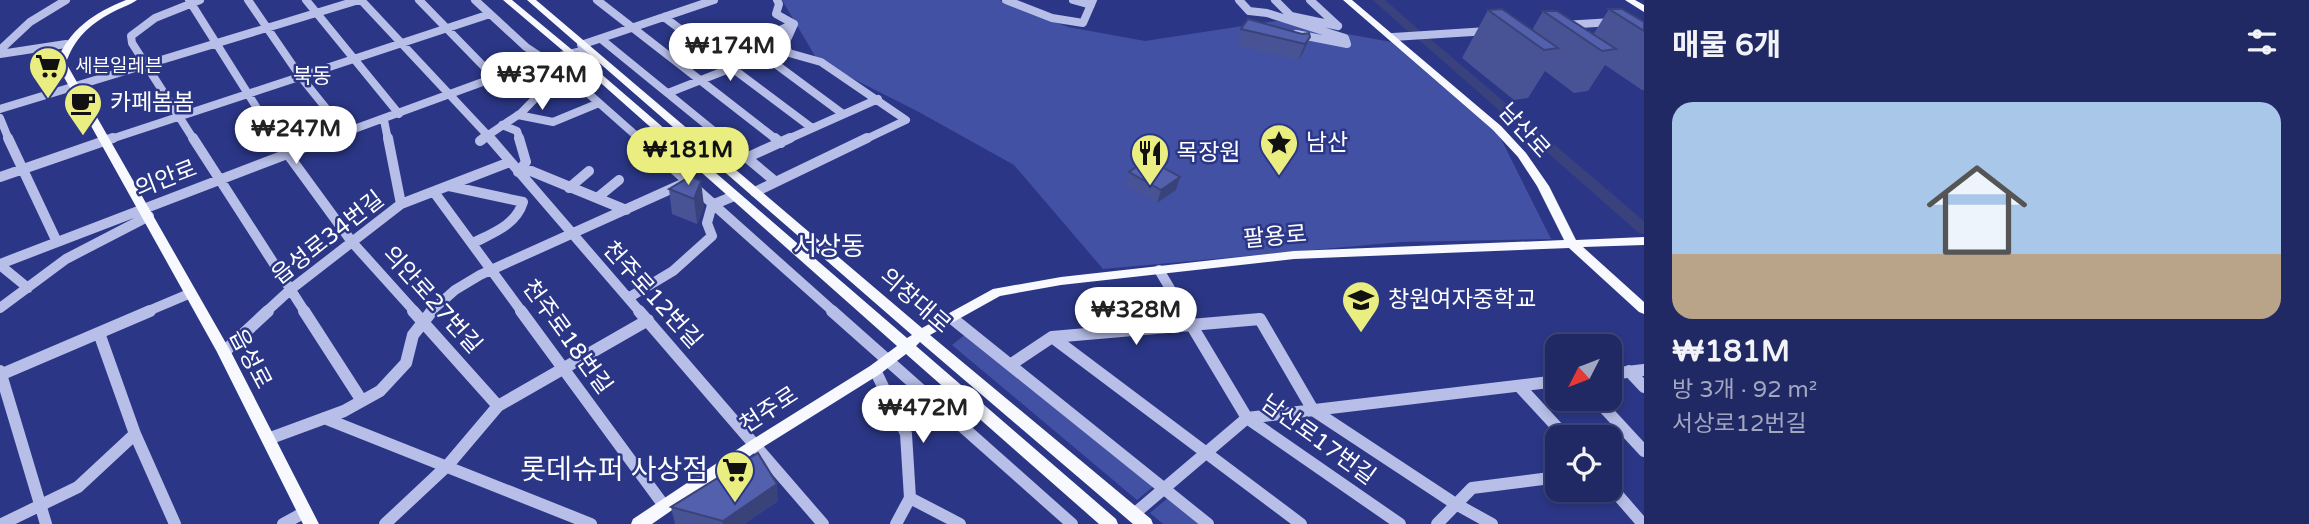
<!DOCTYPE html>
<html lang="ko">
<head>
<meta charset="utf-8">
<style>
  :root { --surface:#202964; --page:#2d356d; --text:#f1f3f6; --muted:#a2a6bf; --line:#3d4578; --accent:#eaed80 }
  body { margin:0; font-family:"Varela Round","Noto Sans KR",sans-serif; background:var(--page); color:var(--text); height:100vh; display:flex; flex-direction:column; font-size:26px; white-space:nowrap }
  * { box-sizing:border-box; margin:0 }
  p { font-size:23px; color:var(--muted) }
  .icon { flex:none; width:38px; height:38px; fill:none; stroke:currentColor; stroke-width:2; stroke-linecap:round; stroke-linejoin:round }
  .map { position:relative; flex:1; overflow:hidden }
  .side { display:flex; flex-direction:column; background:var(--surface); width:665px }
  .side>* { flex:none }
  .needle { width:46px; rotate:228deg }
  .fabs { position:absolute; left:1545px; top:334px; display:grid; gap:14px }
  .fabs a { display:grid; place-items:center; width:77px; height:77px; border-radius:14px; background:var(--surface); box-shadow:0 4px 10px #0003,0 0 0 2px var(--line); font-size:35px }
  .price { position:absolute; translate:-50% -60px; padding:0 16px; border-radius:24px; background:#fff; color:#222; font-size:23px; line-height:46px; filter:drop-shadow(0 2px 4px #0008) }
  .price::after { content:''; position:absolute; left:50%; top:42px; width:21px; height:16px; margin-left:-10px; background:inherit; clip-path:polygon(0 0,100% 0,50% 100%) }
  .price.current { background:var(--accent); color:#111 }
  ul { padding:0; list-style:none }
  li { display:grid; align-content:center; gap:14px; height:371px; padding:0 28px }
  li+li { border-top:2px solid var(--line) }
  li span { display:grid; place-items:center; height:217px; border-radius:21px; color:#555 }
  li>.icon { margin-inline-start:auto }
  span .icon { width:126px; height:126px; fill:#fffc; stroke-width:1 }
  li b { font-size:30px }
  h2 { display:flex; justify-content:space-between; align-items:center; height:84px; padding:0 28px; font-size:30px }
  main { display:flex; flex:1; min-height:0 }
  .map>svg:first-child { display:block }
  .green { fill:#4351a4 }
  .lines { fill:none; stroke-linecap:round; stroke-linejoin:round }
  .river { fill:#39427d; fill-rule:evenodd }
  .minor-far2 { stroke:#b7bee7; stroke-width:8 }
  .minor-far1 { stroke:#b7bee7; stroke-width:10 }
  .minor { stroke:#b7bee7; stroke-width:12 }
  .major { fill:#f8f9fe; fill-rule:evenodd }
  .wall { fill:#475395 }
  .shaded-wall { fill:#3a4379 }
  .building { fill:#5360ad; stroke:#3a4379; stroke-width:2 }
  .labels { text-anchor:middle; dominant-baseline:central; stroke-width:5; stroke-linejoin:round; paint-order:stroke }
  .far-poi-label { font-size:19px; fill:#fff; stroke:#2b3786; text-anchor:start }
  .far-quarter-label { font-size:21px; fill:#fff; stroke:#2b3786 }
  .poi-label { font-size:23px; fill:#fff; stroke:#2b3786; text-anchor:start }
  .street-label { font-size:23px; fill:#fff; stroke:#2b3786 }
  .quarter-label { font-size:26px; fill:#fff; stroke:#2b3786 }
  .near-poi-label { font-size:28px; fill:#fff; stroke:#2b3786; text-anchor:end }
</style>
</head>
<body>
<main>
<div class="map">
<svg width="1644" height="524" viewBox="0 0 1644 524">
  <rect width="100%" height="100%" fill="#2b3786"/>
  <path class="green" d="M782 0H999L1068 27 1145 41 1276 21 1391 42 1499 135 1551 239 1401 242 1103 269 1014 165 917 111 818 61Z
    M966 334 1154 486 1137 500 952 345Z
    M1169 497 1203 524H1163L1150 513Z"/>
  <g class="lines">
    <path class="river" d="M1373 0H1385L1420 31V35L1427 36 1644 221V234L1639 233 1419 40V36L1412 35Z"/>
    <path class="minor-far2" d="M189 0 277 140
      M248 0 300 76 346 133
      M306 0 399 114
      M361 0 492 140
      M419 0 495 78
      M475 0 526 47 564 72 641 140
      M597 0 777 140
      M777 0 779 4 776 14 794 24 785 44 789 53 821 62 906 120 864 140
      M1006 0 1052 18 1083 23 1093 0
      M1073 0 1091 5
      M1239 0 1249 11 1267 13 1345 38 1347 44 1296 34
      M1275 0 1291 16 1338 26
      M1310 0 1338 26
      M664 17 812 128
      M1563 25 1613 22
      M1393 37 1488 31
      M601 39 725 140
      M747 43 843 114
      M581 45 714 0
      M0 50 30 22 66 0
      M0 54 66 44
      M718 56 794 24
      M668 93 734 67
      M0 109 359 0
      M518 115 553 122 599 103
      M0 118 9 140
      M384 120 388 140
      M502 125 517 131 520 140
      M108 140 490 14
      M194 140 132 43 131 36 155 18 200 0
      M324 140 543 60 586 50
      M481 140 521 113 558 75 584 64
      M786 140 878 99"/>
    <path class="minor-far1" d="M8 138 57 242
      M193 138 305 312
      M276 138 352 242 415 312
      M388 138 401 204
      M490 138 640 312
      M639 138 834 312
      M723 138 776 182
      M775 138 781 143
      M480 141 484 138
      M746 158 790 138
      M518 172 526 162 519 138
      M518 172 531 171 626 210
      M0 177 113 138
      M449 186 523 202C516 225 493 233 473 243
      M569 188 589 171
      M434 192 522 312
      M755 192 867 138
      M597 198 619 180
      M0 264 329 138
      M0 265 28 288
      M1159 270 1184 312
      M628 298 673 271 712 236 707 223 712 205 734 196
      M0 308 66 259 149 216
      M146 312 191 293
      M266 312 290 290 401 204 510 162
      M430 312 455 290 480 275 682 184"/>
    <path class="minor" d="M304 311 362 401
      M413 311 498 406
      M521 311 665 507
      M639 311 823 524
      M832 311 1072 524
      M1183 311 1247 418 1400 524
      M953 319 1208 524
      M99 333 135 434 175 524
      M1052 337 1301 524
      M224 352 268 311
      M1010 365 1052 337 1260 319 1313 410 1454 503 1492 524
      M875 370 906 434 910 498 896 524
      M0 371 46 524
      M1629 371 1644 387
      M1610 374 1644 370
      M0 375 150 311
      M1519 386 1567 438
      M1596 399 1644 451
      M324 418 591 524
      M268 439 344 411 380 391 406 363 413 335 432 311
      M1610 486 1643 524
      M910 498 960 524
      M1134 514 1247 418 1558 381
      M2 524 78 487 135 434
      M283 524 305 512
      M385 524 448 465 498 406 648 320
      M1437 524 1472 488 1558 477"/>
    <path class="major" d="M126 0H137C130 5 120 8 111 13 89 25 74 39 66 63L231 352 319 524H303L217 352 56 63C69 29 94 13 126 0Z
      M503 0H512L600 73 907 338 912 335 527 0H536L922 328 993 289 1061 277 1294 251 1564 240 1537 186 1518 157 1493 130 1343 0H1352L1501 126 1526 153 1549 186 1576 240 1644 237V245L1583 247 1644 302V314L1639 312 1569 248 1294 259 1061 285 1000 296 930 335 1151 519 1153 524H1133L920 342 916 346 1116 519 1118 524H1099L906 354 880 374 760 449 652 524H631L633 519 750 441 870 366 897 346 594 77Z
      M1625 0H1635L1644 5V12Z"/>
  </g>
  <path class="wall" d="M1609 9 1644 21V90H1642L1605 65 1588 91 1574 93 1545 71 1528 98 1514 100 1462 58 1488 10 1532 30 1543 11 1593 35Z
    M1241 29 1302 34 1309 33 1303 53 1298 60 1236 45Z
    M1129 172 1180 177 1176 190 1157 203 1125 185Z
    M691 176 704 206 697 224 672 214 669 189Z
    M778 501 744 524H675L671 507Z"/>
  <path class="shaded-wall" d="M1310 37 1303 53 1298 60 1305 44Z
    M1180 177 1176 190 1157 203 1161 190Z
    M701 181 704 206 697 224 694 199Z
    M777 484 778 501 744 524H723V521Z"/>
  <path class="building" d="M1502 9 1558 48 1544 50 1488 10Z
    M1609 9H1622L1644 22V31Z
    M1543 11H1557L1616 49 1602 51Z
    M1248 19 1302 34 1309 33 1310 37 1305 44 1241 29Z
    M1148 159 1180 177 1161 190 1129 172Z
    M691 176 701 181 694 199 669 189Z
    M758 453 777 484 723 521 671 507Z"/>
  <defs>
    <symbol id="supermarket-pin" viewBox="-11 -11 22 30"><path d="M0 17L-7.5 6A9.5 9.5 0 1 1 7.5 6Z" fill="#eaed80" stroke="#2b3786"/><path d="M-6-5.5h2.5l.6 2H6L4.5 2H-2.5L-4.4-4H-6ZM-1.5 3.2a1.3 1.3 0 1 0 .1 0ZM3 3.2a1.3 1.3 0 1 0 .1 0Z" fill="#111"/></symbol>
    <symbol id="cafe-pin" viewBox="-11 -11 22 30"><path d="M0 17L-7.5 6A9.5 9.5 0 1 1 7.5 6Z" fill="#eaed80" stroke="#2b3786"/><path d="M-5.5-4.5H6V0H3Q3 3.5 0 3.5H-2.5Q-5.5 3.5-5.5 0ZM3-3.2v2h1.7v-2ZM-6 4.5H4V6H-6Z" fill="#111"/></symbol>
    <symbol id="sight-pin" viewBox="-11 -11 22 30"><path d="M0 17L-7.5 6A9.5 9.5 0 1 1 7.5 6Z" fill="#eaed80" stroke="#2b3786"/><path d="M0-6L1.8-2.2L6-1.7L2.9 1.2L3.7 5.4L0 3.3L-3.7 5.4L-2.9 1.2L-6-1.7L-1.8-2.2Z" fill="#111"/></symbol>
    <symbol id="restaurant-pin" viewBox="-11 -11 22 30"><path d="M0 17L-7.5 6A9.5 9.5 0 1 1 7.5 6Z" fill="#eaed80" stroke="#2b3786"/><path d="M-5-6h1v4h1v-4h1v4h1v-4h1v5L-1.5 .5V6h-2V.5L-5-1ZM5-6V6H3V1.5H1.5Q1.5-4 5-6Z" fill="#111"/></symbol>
    <symbol id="school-pin" viewBox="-11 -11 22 30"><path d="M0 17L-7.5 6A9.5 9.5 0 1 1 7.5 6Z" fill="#eaed80" stroke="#2b3786"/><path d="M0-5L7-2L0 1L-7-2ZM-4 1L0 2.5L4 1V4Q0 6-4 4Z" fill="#111"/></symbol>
  </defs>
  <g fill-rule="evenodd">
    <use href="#supermarket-pin" x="26" y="44" width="44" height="60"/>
    <use href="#cafe-pin" x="61" y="81" width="44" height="60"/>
    <use href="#sight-pin" x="1257" y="121" width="44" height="60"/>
    <use href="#restaurant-pin" x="1128" y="131" width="44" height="60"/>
    <use href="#school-pin" x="1339" y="278" width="44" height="60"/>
    <use href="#supermarket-pin" x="713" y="448" width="44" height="60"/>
  </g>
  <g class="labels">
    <g class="far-poi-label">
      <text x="75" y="66">세븐일레븐</text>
    </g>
    <g class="far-quarter-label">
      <text x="312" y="76">북동</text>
    </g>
    <g class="poi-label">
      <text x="110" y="103">카페봄봄</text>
      <text x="1306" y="143">남산</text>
      <text x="1177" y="153">목장원</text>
      <text x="1388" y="300">창원여자중학교</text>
    </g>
    <g class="street-label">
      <text transform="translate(1524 131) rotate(48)">남산로</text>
      <text transform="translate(166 179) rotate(-21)">의안로</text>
      <text transform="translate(1275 237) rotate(-5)">팔용로</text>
      <text transform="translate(328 238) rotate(-38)">읍성로34번길</text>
      <text transform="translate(652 295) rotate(48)">천주로12번길</text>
      <text transform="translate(432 300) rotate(48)">의안로27번길</text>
      <text transform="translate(915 301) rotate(41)">의창대로</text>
      <text transform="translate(567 337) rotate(54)">천주로18번길</text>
      <text transform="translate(250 359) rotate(62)">읍성로</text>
      <text transform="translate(769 410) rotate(-33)">천주로</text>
      <text transform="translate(1318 440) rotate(36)">남산로17번길</text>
    </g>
    <g class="quarter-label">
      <text x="829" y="246">서상동</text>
    </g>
    <g class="near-poi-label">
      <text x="708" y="470">롯데슈퍼 사상점</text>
    </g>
  </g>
</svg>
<div class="fabs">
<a><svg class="needle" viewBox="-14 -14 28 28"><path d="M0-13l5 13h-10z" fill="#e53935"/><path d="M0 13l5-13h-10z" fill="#a2a6bf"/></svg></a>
<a><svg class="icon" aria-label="locate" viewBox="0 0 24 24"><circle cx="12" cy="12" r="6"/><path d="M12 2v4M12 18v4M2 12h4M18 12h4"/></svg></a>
</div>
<b class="price" style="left:730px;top:83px">₩174M</b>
<b class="price" style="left:542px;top:112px">₩374M</b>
<b class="price" style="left:296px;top:166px">₩247M</b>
<b class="price current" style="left:688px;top:187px">₩181M</b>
<b class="price" style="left:1136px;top:347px">₩328M</b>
<b class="price" style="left:923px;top:445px">₩472M</b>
</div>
<section class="side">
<h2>매물 6개<svg class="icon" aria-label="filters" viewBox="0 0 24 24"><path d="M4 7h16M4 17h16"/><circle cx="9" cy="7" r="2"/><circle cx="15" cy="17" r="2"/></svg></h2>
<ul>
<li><span style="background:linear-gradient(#a9c7e8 70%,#b9a48a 0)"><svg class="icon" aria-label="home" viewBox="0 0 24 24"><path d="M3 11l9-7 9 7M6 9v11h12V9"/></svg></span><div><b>₩181M</b><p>방 3개 · 92 m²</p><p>서상로12번길</p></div></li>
</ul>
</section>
</main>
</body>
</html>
